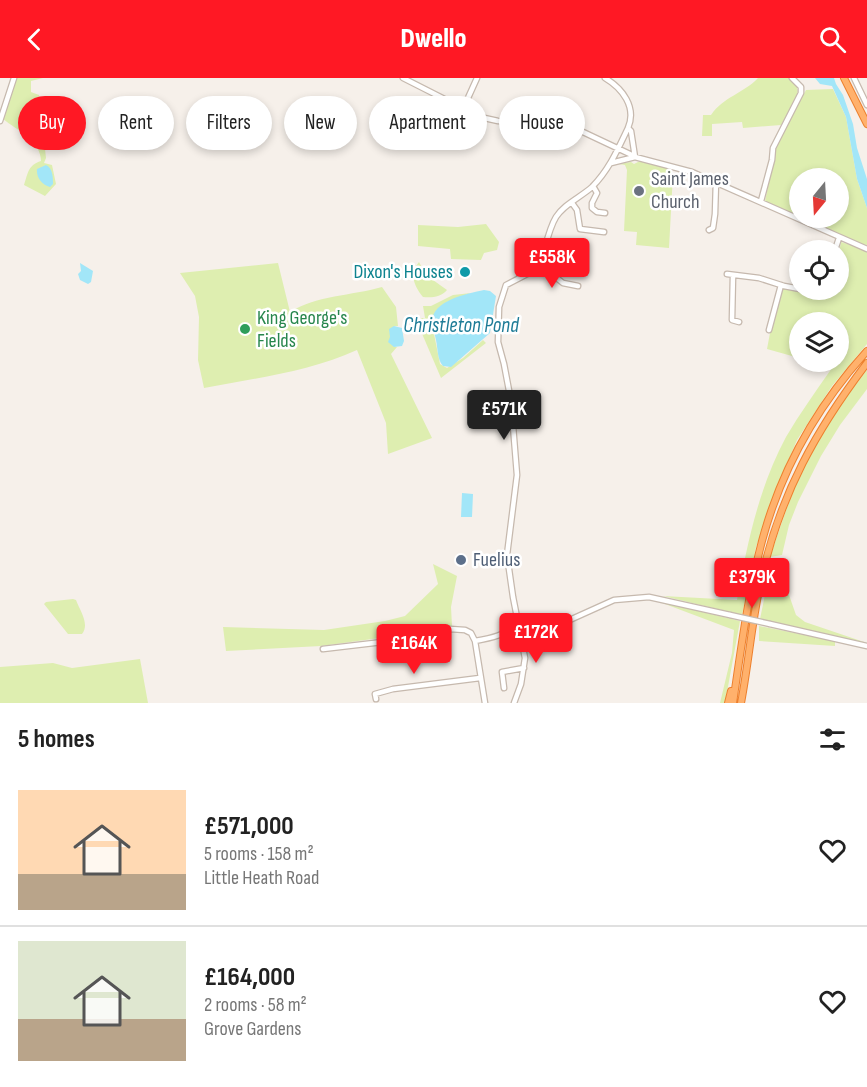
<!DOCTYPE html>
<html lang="en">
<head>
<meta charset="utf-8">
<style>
  :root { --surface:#fff; --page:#f6f6f6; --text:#222; --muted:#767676; --line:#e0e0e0; --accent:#ff1824 }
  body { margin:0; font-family:"Sofia Sans Condensed",sans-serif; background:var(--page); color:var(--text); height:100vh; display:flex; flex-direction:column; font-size:22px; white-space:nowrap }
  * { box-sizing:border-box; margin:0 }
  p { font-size:20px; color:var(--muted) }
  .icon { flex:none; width:33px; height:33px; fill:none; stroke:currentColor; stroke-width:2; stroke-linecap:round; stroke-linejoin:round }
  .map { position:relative; height:625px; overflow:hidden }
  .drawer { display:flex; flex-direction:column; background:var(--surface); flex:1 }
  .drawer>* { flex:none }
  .guide { position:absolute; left:18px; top:18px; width:831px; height:54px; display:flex; gap:12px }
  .needle { width:39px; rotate:198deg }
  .fabs { position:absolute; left:789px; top:90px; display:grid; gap:12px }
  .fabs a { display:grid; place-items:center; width:60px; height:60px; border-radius:50%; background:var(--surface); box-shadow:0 3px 9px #0003; font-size:30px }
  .price { position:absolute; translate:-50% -51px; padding:0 14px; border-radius:6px; background:var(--accent); color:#fff; font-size:20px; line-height:39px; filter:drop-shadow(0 2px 3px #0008) }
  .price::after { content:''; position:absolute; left:50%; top:36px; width:18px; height:14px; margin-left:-9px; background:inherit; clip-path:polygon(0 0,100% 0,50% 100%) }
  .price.current { background:#222; color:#fff }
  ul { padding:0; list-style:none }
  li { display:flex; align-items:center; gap:18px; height:150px; padding:0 18px }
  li+li { border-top:2px solid var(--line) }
  li span { display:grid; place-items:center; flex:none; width:168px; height:120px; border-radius:0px; color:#555 }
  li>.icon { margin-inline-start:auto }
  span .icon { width:72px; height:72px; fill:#fffc; stroke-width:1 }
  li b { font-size:26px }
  h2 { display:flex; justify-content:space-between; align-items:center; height:72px; padding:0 18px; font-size:26px }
  .pill { padding:0 21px; border-radius:27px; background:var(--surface); box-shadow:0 3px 9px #0003; font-size:21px; line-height:54px }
  .pill.current { background:var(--accent); color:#fff }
  header { display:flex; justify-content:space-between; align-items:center; height:78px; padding:0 18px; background:var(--accent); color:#fff; font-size:27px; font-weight:800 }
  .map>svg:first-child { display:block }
  .green { fill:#deeeb0 }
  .water { fill:#a2e6f8 }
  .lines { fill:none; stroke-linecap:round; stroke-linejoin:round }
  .minor-casing { stroke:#c6b9ae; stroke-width:7 }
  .highway-casing { stroke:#ed802e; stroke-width:8 }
  .minor { stroke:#fff; stroke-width:4.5 }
  .highway { stroke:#ffb16c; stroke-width:6 }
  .minor-bridge-casing { stroke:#c6b9ae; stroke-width:7; stroke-linecap:butt }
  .minor-bridge { stroke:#fff; stroke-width:4.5 }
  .worship-dot { fill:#6b7280; stroke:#fff; stroke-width:2 }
  .culture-dot { fill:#0f9aa8; stroke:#fff; stroke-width:2 }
  .leisure-dot { fill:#2e9e5b; stroke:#fff; stroke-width:2 }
  .service-dot { fill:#5c6f8a; stroke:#fff; stroke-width:2 }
  .labels { text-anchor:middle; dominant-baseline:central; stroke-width:5; stroke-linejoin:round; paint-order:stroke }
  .worship-label { font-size:20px; fill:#5b616d; stroke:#fff; text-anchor:start }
  .culture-label { font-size:20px; fill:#0d838f; stroke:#fff; text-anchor:end }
  .leisure-label { font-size:20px; fill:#27864d; stroke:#fff; text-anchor:start }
  .service-label { font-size:20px; fill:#4e5e75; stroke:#fff; text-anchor:start }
  .water-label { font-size:21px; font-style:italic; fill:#1f7c97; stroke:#fff }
</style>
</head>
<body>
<header><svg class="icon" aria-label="back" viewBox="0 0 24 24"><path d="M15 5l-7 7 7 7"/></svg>Dwello<svg class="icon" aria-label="search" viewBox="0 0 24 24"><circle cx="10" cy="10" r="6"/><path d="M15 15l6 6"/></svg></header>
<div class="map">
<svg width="867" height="625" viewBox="0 0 867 625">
  <rect width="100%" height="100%" fill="#f6f0ea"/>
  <path class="green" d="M17 0H43L31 3V14L39 17 46 80 44 85 52 87 56 106 45 118 24 107C28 95 28 87 41 83 41 63 17 52 3 41Z
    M758 0H789L797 8 798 17 781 47 743 50 742 44 712 46V58H702L703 37H711C723 19 744 15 758 0Z
    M833 11 846 39 857 101 867 130V167L856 165 800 140H838V100H800L799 139 765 123 778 62 806 12Z
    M640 83 671 91 672 96H673L669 170 636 167 637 154 624 153 627 92 625 87 619 86 631 84 634 86Z
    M486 146 499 164 497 172 484 175 481 182 451 181 450 171 418 168V147L458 149Z
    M841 164 867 172V266L832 308 797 362 775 414 756 469 742 537 663 518 737 522C747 466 759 409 786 359 800 335 816 313 832 290L811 284H838V244H800L799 280 767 271 773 239 782 212 784 210 796 213 838 212 839 175Z
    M419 184 426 197 447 212C441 219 432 220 423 219 414 208 409 196 419 184Z
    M278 185 290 234C317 217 351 218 382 209L396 229 398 248H394V269H397L391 276 432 360 388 376 386 345 357 272C308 294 256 300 204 310L198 282 199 239 195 218 180 195Z
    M471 215 447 224 432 246 440 286 447 290 463 280 483 262 486 265 441 300 417 244 422 240H425L423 228H431L453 217Z
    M867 292V311L840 347 821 378 798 424 789 447 782 477 770 479C781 447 791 415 806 384 821 352 845 320 867 292Z
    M433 486 457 498 451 529 452 548 402 557 321 568 226 573 223 549 324 552 385 543 405 538 438 506Z
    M775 491 781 494 796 537 805 544 867 565 760 541 768 502Z
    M73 521 76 522C80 533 90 546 82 556H68L44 526 46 524Z
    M657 523 740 543 725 625H720L732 575 734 552Z
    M759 548 835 563V568L759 563Z
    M140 581 148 625H0V589L53 585 72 590Z"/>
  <path class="water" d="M815 0H834L836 6 843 17 853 46 857 70 867 101V130L857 101 846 39 832 8 820 6Z
    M46 87C53 90 53 100 53 106L50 109C42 107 36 99 37 91Z
    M80 185 93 193 91 204 88 206 80 202 78 196 81 193Z
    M484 212 490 213 496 218 490 255 451 289 443 288C437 281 438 271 436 262 435 256 432 250 432 244 432 222 467 216 484 212Z
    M394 248 402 250 404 263 402 268 394 269 388 264 390 259 389 251Z
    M462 415 473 416 472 439H461Z"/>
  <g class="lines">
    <defs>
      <path id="minor" d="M403 0 480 39 498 43 566 46 634 78
        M854 0 867 27
        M463 31 477 0
        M0 43 14 0
        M628 50 631 53 635 79
        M611 85 635 79 692 94 867 171
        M593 108 597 115 592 125V130L597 134 605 135
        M761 123 772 82 773 70 801 15V9L792 0
        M572 125 577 132 580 151 604 154
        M709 152 713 150 715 136 716 103
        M835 172 839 160
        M540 187 563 205 578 208
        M727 196 759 200 784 208 800 211
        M733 197 732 242 739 244
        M769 252 781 207
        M518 546 543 549 563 545 614 522 649 519 730 537
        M770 546 867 568
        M323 571 391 563 450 551 465 552 471 555 475 563
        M504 610 502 594 524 590
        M376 621 375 616 393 611 480 600
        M485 625 475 563C492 560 505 557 518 546
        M514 625 521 606 525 580 513 519 507 477 517 397 511 323 504 286 498 264 499 229 506 207 535 192 540 187C545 172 548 152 556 139 564 126 581 119 592 109 609 92 618 71 628 50 637 29 622 10 605 0"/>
      <path id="highway" d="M844 0 867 46
        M728 625 731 613
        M733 625C741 571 748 516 762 463 781 392 818 327 867 273
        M741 625C749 583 752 540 762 498 781 415 816 352 867 285"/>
    </defs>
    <use href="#minor" class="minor-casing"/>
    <use href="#highway" class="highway-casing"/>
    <use href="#minor" class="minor"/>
    <use href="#highway" class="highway"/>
    <defs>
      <path id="minor-bridge" d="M730 537 770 546"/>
    </defs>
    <use href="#minor-bridge" class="minor-bridge-casing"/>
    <use href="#minor-bridge" class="minor-bridge"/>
  </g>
  <circle class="worship-dot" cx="639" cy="113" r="6"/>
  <circle class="culture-dot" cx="465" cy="194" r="6"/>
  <circle class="leisure-dot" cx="245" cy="251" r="6"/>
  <circle class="service-dot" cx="461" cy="482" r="6"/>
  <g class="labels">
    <g class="worship-label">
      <text x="651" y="101">Saint James<tspan x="651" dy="23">Church</tspan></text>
    </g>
    <g class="culture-label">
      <text x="453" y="194">Dixon's Houses</text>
    </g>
    <g class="leisure-label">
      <text x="257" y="240">King George's<tspan x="257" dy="23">Fields</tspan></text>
    </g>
    <g class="service-label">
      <text x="473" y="482">Fuelius</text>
    </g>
    <g class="water-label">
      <text x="461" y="247">Christleton Pond</text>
    </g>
  </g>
</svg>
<div class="fabs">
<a><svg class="needle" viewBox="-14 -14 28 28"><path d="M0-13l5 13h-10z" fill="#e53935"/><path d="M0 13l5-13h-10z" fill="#767676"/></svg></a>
<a><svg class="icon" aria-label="locate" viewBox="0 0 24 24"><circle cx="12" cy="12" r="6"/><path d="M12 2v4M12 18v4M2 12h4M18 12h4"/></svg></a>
<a><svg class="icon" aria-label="layers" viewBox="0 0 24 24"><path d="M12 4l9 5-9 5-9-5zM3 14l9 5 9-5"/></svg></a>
</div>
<b class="price" style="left:552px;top:211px">£558K</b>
<b class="price current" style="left:504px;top:363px">£571K</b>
<b class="price" style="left:752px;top:531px">£379K</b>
<b class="price" style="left:536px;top:586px">£172K</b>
<b class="price" style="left:414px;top:597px">£164K</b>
<div class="guide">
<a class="pill current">Buy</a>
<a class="pill">Rent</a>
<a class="pill">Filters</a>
<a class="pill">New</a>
<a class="pill">Apartment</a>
<a class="pill">House</a>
</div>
</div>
<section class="drawer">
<h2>5 homes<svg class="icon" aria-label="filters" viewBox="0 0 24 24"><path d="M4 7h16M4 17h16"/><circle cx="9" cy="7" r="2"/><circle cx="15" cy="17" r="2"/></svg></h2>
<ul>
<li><span style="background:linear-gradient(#ffd9b3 70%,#b9a48a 0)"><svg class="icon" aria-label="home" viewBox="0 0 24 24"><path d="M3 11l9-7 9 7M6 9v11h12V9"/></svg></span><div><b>£571,000</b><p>5 rooms · 158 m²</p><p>Little Heath Road</p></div><svg class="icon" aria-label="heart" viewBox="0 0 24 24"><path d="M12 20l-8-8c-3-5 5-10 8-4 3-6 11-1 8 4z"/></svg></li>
<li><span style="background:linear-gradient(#dfe7d0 65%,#b9a48a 0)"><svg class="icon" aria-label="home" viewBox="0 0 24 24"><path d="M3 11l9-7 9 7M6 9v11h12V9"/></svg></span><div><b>£164,000</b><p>2 rooms · 58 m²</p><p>Grove Gardens</p></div><svg class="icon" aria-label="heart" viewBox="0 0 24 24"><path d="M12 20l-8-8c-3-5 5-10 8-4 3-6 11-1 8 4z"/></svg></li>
</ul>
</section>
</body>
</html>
